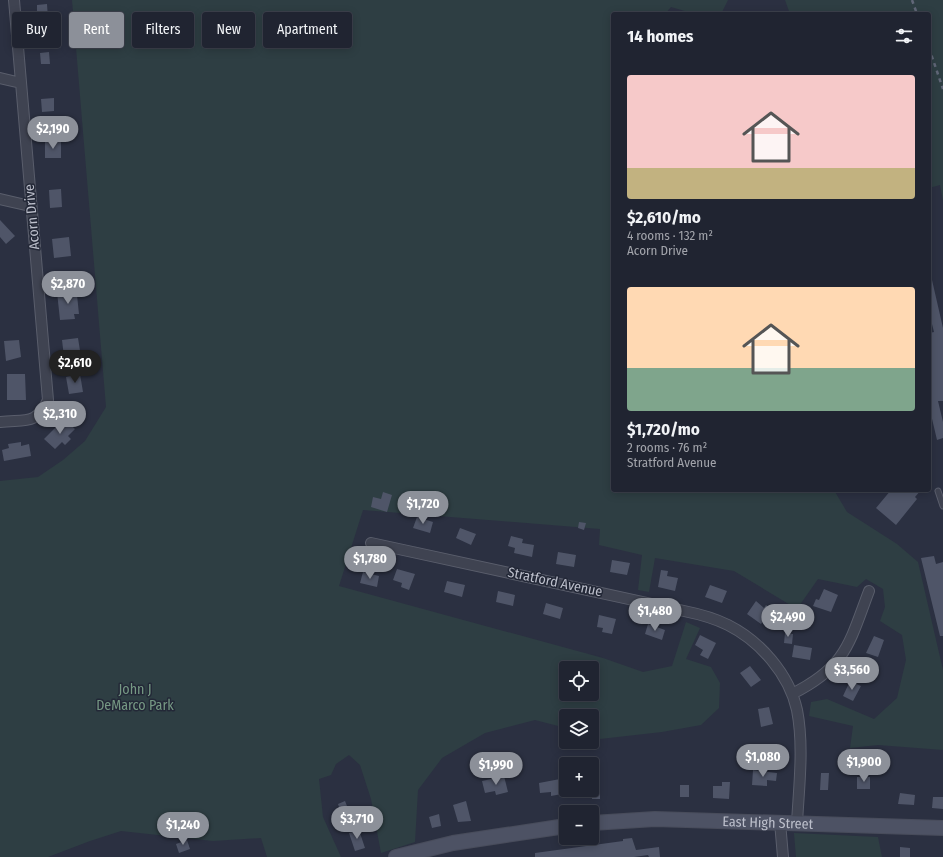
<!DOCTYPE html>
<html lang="en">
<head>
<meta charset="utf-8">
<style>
  :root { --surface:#202431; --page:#2d303d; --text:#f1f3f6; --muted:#a2a4ab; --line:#3d414d; --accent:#8c9099 }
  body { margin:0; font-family:"Fira Sans Condensed",sans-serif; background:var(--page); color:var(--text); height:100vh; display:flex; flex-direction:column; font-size:15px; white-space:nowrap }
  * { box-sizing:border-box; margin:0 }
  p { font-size:13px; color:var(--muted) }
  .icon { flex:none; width:22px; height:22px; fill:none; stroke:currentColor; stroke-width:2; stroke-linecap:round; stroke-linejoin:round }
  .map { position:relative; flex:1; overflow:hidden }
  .side { position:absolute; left:611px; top:12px; width:320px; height:480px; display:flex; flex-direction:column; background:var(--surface); border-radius:4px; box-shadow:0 2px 10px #0003,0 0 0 1px var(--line) }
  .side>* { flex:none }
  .top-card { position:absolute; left:12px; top:12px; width:380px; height:36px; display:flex; gap:8px }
  .fabs { position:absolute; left:559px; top:661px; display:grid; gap:8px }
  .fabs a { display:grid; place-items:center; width:40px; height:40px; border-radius:4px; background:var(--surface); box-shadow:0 2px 10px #0003,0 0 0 1px var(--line); font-size:20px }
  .price { position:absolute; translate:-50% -34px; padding:0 9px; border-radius:14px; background:var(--accent); color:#fff; font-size:13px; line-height:26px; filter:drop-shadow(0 1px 2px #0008) }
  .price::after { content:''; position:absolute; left:50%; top:24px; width:12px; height:9px; margin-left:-6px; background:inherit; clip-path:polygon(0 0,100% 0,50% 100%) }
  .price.current { background:#222; color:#fff }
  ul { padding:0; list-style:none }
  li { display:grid; align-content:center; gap:8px; height:212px; padding:0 16px }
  li span { display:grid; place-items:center; height:124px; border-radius:4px; color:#555 }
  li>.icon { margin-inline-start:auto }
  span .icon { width:72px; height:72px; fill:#fffc; stroke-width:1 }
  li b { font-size:17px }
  h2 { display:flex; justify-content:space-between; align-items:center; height:48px; padding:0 16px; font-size:17px }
  .pill { padding:0 14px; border-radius:4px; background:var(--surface); box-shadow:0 2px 10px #0003,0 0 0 1px var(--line); font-size:14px; line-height:36px }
  .pill.current { background:var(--accent); color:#fff }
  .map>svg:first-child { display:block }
  .green { fill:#2e3e43; fill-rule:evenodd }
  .building { fill:#4f5568 }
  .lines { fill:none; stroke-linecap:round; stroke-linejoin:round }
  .service-casing { stroke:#5a5e6c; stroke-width:7 }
  .minor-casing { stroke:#5a5e6c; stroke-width:12 }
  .secondary-casing { stroke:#484c5b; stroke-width:16 }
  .service { stroke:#3f4351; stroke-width:5 }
  .minor { stroke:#3f4351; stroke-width:10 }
  .secondary { stroke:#4d5264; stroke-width:14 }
  .rail { stroke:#616778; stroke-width:2.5; stroke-dasharray:4 4; stroke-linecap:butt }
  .labels { text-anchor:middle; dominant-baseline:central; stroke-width:3; stroke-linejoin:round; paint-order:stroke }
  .street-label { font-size:14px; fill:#bcbfcb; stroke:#232837 }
  .park-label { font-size:14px; fill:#769984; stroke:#232837 }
</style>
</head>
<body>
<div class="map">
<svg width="943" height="857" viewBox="0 0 943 857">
  <rect width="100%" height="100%" fill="#2b3041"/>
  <path class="green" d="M72 0H728L721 14H695L671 7 665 14H613V490H834L847 512 897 544 918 562 943 670V750L878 745 850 748 853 726 809 716 811 702 827 699 874 719 897 698 906 660 902 635 880 621 885 607 883 589 866 579 857 587 818 579 797 609 734 571 655 558 649 592 638 590 642 555 599 545 600 529 363 510 339 586 603 658 643 672 672 666 686 622 700 628 686 659 711 667 720 683 719 708 701 725 662 732 600 739 592 736V716H566V728L535 720 485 733 442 758 418 790 415 842 381 853 371 799 360 765 349 755 336 764 331 775 319 779 323 817 341 857H267L261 838 213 841 121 831 90 841 48 857H0V481L38 477 63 460 85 441 106 407ZM566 668H592V694H566Z
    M785 0H943V201L940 185 929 188V14H790Z
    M794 833 878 837 882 857H796Z"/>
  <path class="building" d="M47 4 49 33H37V5Z
    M49 52 50 64H41L40 53Z
    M54 98V111L42 112 41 99Z
    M45 141H61V158H45Z
    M61 189 62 207 50 208 49 190Z
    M0 220 15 236 6 244 0 237Z
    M69 237 71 256 54 258 52 239Z
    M929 280H932L943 328V401H938L943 422V438L937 440 929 406V333L934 332 929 312Z
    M72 291V295H77L79 314H74L75 319 60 320 57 292Z
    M78 338 81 357H64L62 340Z
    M19 340 21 357 6 361 4 341Z
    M7 374H25L26 400H7Z
    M80 374 83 392 69 394 66 377Z
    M64 419 75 429 68 436 71 439 65 445 62 442 55 449 44 439Z
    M21 442V446L29 444 31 456 4 461 2 450 9 448 8 444Z
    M891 490H921L915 497 917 499 896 525 876 508Z
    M383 492 392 495 387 512 371 507 373 497 381 499Z
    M417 517 433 522 430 533 413 528Z
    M579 522 586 523 584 530 578 528Z
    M460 528 476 534 471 545 456 538Z
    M511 536 523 539 522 543 534 545 532 557 514 553 515 548 508 546Z
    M558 552 576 555 574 567 556 564Z
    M934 556 936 564 943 562V636H940L921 558Z
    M612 560 630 563 627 575 610 572Z
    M397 569 415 574 409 590 401 587 402 583 393 580Z
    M661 570 668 571 667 576 678 578 675 591 658 587Z
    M363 572 379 576 377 587 360 583Z
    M447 581 465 585 462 597 444 592Z
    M710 585 727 591 722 603 705 597Z
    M824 589 838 595 831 612 813 606 816 599 819 600Z
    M498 591 515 595 513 606 496 602Z
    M756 601 764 608 766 605 772 610 761 624 747 614Z
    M546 603 563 608 560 619 543 614Z
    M599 615 616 619 612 634 602 632 603 628 597 627Z
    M648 624 665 630 662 640 645 634Z
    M785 633 793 634 792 644 784 643Z
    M700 635 716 643 708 659 700 655 703 650 695 645Z
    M874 636 884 640 878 657 866 653Z
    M794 645 812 648 810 660 792 657Z
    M750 666 761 680 751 687 740 673Z
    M850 681 861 686 853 701 843 696Z
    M769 707 773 724 761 727 758 709Z
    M753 770 777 773 776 781 767 780V786L752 785Z
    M821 773H829L828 790H820Z
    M504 776 508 792 496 795 495 791 485 793 482 781Z
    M857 777H870V789H857Z
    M560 779 562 794 551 796V792L540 793 539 783Z
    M722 782H730L729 799 713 798V786H722Z
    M680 785H689V797H680Z
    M592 786H600V799H592Z
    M900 793 915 795 914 805 898 804Z
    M933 797H943V809L932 808Z
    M345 801 349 811 341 813 338 804Z
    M466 801 471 821 458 822 453 805Z
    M439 814 441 826 432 828 429 817Z
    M359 830 365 848 355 851 349 833Z
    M632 838 636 850 659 847 660 857H649L648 855 634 857H535V853L623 841V839Z
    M187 840 190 849 179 853 176 844Z
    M900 847 910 848V857H900Z"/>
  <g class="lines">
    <defs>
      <path id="service" d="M938 491 943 506"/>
      <path id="minor" d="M0 78 21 83
        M0 199 30 206
        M0 422C24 419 36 426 48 400L14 0
        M371 543 684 611C699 614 714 618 728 625 760 641 789 674 797 710 804 746 799 786 797 823
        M792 694C846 667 849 644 869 591
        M780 822 783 857"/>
      <g id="secondary">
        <path id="s1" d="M592 823 655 819 943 828"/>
        <path d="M396 857 453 843 566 826"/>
      </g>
    </defs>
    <use href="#service" class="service-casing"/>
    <use href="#minor" class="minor-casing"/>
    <use href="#secondary" class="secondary-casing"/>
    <use href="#service" class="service"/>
    <use href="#minor" class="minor"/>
    <use href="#secondary" class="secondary"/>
    <path class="rail" d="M912 0 917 14
      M929 48 943 89"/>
  </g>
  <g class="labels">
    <g class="street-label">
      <text transform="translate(32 217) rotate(-95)">Acorn Drive</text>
      <text transform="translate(555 582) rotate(12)">Stratford Avenue</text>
      <text stroke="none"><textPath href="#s1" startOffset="176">East High Street</textPath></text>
    </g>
    <g class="park-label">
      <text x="135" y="689">John J<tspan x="135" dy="16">DeMarco Park</tspan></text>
    </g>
  </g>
</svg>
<div class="fabs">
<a><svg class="icon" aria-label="locate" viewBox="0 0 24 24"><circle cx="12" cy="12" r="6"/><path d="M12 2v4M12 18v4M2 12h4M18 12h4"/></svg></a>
<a><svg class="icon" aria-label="layers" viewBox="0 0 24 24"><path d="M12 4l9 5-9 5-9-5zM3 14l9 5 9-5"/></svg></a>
<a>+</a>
<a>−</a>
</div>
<b class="price" style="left:53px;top:150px">$2,190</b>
<b class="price" style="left:68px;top:305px">$2,870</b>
<b class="price current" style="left:75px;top:384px">$2,610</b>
<b class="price" style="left:60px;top:435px">$2,310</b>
<b class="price" style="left:423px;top:525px">$1,720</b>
<b class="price" style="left:370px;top:580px">$1,780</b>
<b class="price" style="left:655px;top:632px">$1,480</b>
<b class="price" style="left:788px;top:638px">$2,490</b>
<b class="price" style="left:852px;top:691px">$3,560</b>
<b class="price" style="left:763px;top:778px">$1,080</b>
<b class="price" style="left:864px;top:783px">$1,900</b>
<b class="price" style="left:496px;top:786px">$1,990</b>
<b class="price" style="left:357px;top:840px">$3,710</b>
<b class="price" style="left:183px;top:846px">$1,240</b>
<div class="top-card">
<a class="pill">Buy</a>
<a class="pill current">Rent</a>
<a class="pill">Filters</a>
<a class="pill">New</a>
<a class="pill">Apartment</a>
</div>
<section class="side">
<h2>14 homes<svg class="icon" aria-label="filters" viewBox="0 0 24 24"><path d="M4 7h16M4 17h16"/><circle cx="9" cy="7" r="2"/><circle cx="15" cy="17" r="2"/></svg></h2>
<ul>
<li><span style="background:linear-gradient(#f6c9c9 75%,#c2b280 0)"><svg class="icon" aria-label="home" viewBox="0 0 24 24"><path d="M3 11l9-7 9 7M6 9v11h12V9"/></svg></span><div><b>$2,610/mo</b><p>4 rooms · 132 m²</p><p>Acorn Drive</p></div></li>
<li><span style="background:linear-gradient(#ffd9b3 65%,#7fa58c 0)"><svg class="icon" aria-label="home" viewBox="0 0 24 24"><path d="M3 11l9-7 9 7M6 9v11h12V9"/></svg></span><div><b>$1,720/mo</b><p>2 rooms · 76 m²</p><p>Stratford Avenue</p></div></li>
</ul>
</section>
</div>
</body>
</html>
